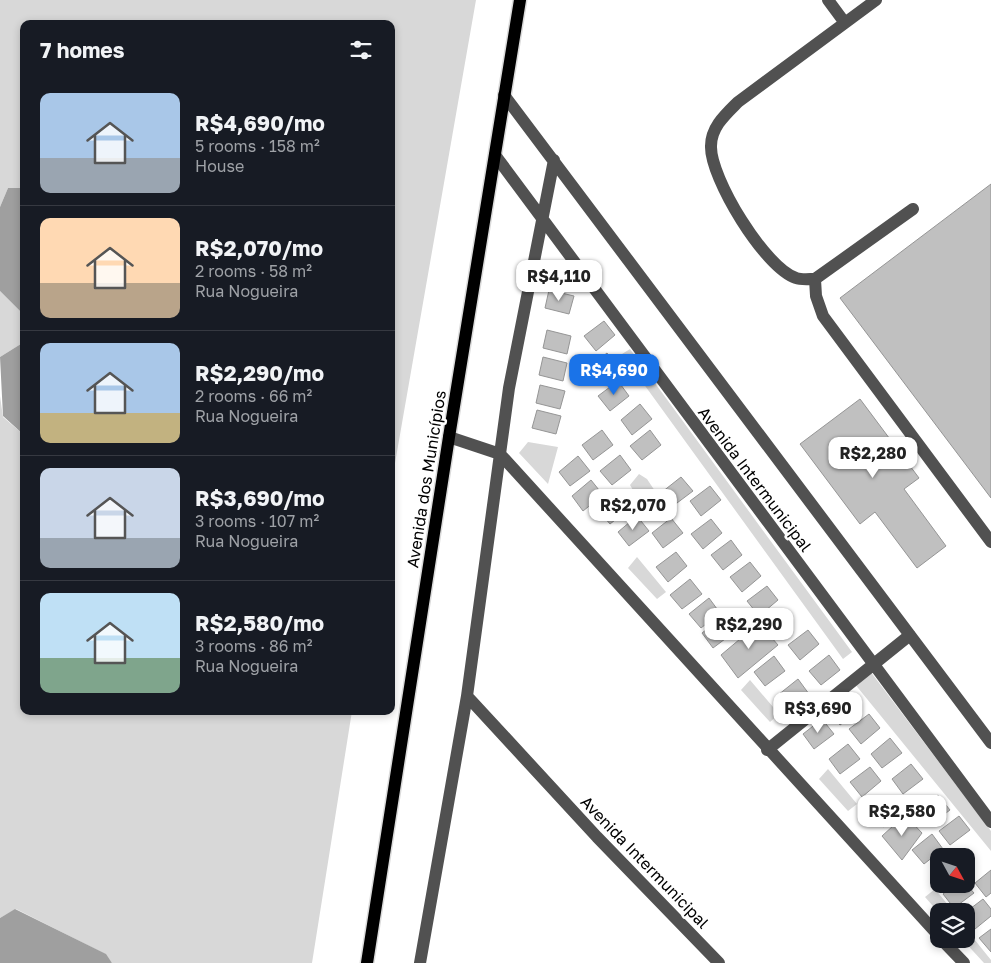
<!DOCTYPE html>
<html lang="en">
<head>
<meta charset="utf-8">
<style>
  :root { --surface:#171b24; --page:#20242c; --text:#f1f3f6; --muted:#9ea1a6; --line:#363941; --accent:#1a73e8 }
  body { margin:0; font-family:"Golos Text",sans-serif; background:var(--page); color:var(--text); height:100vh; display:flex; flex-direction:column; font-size:19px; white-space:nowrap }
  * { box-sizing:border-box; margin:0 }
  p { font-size:16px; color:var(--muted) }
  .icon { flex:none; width:28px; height:28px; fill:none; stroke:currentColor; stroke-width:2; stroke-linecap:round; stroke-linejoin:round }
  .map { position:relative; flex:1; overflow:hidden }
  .sheet { position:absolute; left:20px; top:20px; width:375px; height:695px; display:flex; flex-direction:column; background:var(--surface); border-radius:10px; box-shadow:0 2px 8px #0003 }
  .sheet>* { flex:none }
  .needle { width:32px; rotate:130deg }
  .buttons { position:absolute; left:930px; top:848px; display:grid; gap:10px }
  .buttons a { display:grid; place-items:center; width:45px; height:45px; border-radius:10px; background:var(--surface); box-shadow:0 2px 8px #0003; font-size:25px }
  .price { position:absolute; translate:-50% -42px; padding:0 11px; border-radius:10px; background:#fff; color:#222; font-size:16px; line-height:32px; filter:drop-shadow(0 1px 2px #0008) }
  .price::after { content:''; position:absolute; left:50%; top:30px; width:15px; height:11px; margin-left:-8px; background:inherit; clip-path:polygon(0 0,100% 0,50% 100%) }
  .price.active { background:var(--accent); color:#fff }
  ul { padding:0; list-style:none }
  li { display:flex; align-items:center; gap:15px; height:125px; padding:0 20px }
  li+li { border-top:1px solid var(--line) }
  li span { display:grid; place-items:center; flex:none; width:140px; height:100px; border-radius:10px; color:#555 }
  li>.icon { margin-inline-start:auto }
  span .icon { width:60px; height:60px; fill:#fffc; stroke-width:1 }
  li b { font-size:21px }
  h2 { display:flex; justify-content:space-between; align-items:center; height:60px; padding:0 20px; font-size:21px }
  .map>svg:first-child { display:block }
  .green { fill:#d8d8d8 }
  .water { fill:#9f9f9f }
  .building { fill:#c0c0c0; stroke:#959595 }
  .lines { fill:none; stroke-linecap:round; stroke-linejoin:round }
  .major-casing { stroke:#dbdbdb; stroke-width:15 }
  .minor { stroke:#515151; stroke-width:12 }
  .major { stroke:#000; stroke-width:12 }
  .labels { text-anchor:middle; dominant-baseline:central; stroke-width:5; stroke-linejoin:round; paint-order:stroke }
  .street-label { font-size:16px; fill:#000; stroke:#fff }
</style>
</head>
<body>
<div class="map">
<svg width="991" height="963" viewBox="0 0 991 963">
  <rect width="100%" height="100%" fill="#fff"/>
  <path class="green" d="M0 0H476L391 486V24H24V188H8L0 207Z
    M0 291 24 315V342L0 357Z
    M630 349 852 652 843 659 622 354Z
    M0 396 3 417 24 435V711H352L312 963H112L105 954 16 909 0 918Z
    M528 442 558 447 548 484 519 453Z
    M639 474 647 479 667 509 659 516 643 507 630 485Z
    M637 557 666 592 657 599 628 568Z
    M870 671 991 831V851L854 683Z
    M750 680 779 714 770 722 741 690Z
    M828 769 857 804 848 811 819 779Z
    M935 889 953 911 939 913 925 897Z
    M966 929 991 960V963H984L962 939H966Z"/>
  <path class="water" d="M8 188H24V315L0 291V207Z
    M24 342V435L3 416 0 357Z
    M15 909 106 954 112 963H0V918Z"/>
  <path class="building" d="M991 184V498L840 298Z
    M549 290 574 296 569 314 545 308Z
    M604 321 615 335 596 351 584 336Z
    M547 330 571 336 567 354 543 348Z
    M607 353 618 368 598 383 587 369Z
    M543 357 567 363 563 381 539 375Z
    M618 381 629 396 610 411 598 396Z
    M540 385 565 391 560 409 536 403Z
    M860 399 919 478 904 489 946 546 917 568 875 512 860 524 800 444Z
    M640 404 652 419 632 435 621 420Z
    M537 410 561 416 556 434 532 428Z
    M602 430 613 445 593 460 582 445Z
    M650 430 661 445 642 460 630 446Z
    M620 455 631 470 612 485 600 471Z
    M578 456 590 471 570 486 559 472Z
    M681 477 693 491 673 506 662 492Z
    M591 480 603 495 583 511 572 496Z
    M710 486 721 500 701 516 690 501Z
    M618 494 629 509 610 524 598 510Z
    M637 516 649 531 629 546 618 532Z
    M671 518 683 533 663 548 652 533Z
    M711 519 722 533 703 549 691 534Z
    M731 540 742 555 723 570 711 555Z
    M676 552 687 566 668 582 656 567Z
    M750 562 761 576 742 592 730 577Z
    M690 579 702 594 682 609 670 595Z
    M767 586 778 600 759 616 747 601Z
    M709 598 720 613 701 628 689 614Z
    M721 618 733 633 713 648 702 633Z
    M759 623 778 645 738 678 721 655Z
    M808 630 819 644 800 660 788 645Z
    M829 655 840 670 821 685 809 671Z
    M774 656 785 671 765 686 754 672Z
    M798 679 809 694 789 709 778 695Z
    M849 695 860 710 840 725 829 711Z
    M869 714 880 728 861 744 849 729Z
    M822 719 834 734 814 749 803 734Z
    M890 738 902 753 882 768 871 754Z
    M848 744 860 759 840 774 829 759Z
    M911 764 923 779 903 794 892 779Z
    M870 767 881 781 862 797 850 782Z
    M938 795 950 810 930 825 919 811Z
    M891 797 902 812 883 827 871 812Z
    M905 815 922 833 902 860 882 836Z
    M959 816 970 830 950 845 939 831Z
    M932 834 943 849 924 864 912 850Z
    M991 870V893L986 897 975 883Z
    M955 884H966L974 893 954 908 943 894Z
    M983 899 991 909V916L975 929 966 918V912Z
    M991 929V952L979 938Z"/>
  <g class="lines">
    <defs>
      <path id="major" d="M367 963 449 437 520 0"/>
    </defs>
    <use href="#major" class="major-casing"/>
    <path class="minor" d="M828 0 845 23
      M876 0 738 102C726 114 711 127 711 146 710 178 765 268 796 278 801 280 809 279 815 279L816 296 823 316 991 542
      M504 95 991 743
      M495 155 991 822
      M815 279 913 209
      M449 437 500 454 939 936
      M467 696 597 837 719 963
      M767 750 910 635
      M941 939 964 963
      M420 963 467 696 509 388 554 160"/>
    <use href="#major" class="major"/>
  </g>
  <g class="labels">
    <g class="street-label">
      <text transform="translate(426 479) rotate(-81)">Avenida dos Municípios</text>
      <text transform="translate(755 479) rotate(53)">Avenida Intermunicipal</text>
      <text transform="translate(645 862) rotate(46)">Avenida Intermunicipal</text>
    </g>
  </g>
</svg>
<div class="buttons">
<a><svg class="needle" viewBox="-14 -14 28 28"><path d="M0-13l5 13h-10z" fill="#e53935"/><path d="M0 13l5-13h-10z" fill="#9ea1a6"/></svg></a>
<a><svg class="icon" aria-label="layers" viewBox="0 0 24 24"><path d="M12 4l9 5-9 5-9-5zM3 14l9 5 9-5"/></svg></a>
</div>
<b class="price" style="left:559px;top:302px">R$4,110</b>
<b class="price active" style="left:614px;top:396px">R$4,690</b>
<b class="price" style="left:873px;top:479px">R$2,280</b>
<b class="price" style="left:633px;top:531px">R$2,070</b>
<b class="price" style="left:749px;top:650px">R$2,290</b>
<b class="price" style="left:818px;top:734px">R$3,690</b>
<b class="price" style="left:902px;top:837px">R$2,580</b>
<section class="sheet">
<h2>7 homes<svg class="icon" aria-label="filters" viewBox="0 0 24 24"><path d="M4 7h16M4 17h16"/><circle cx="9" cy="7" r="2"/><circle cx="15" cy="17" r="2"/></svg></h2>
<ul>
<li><span style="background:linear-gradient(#a9c7e8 65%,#9aa5b1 0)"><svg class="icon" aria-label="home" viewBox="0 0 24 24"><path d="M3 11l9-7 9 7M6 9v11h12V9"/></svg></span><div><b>R$4,690/mo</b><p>5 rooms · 158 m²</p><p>House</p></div></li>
<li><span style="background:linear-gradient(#ffd9b3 65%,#b9a48a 0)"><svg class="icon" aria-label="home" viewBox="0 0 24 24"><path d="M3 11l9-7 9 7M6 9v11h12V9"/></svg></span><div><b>R$2,070/mo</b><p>2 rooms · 58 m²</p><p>Rua Nogueira</p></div></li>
<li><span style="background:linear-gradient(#a9c7e8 70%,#c2b280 0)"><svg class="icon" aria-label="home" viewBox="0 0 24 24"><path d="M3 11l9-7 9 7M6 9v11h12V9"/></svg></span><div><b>R$2,290/mo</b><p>2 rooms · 66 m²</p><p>Rua Nogueira</p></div></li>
<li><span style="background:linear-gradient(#c9d6e8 70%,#9aa5b1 0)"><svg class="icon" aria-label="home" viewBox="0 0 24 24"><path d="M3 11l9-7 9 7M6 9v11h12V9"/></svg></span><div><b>R$3,690/mo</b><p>3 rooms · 107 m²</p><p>Rua Nogueira</p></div></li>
<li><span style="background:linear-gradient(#bfe0f5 65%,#7fa58c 0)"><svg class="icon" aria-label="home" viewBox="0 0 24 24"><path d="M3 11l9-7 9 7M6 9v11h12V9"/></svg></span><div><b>R$2,580/mo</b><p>3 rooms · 86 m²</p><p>Rua Nogueira</p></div></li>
</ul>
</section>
</div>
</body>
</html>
